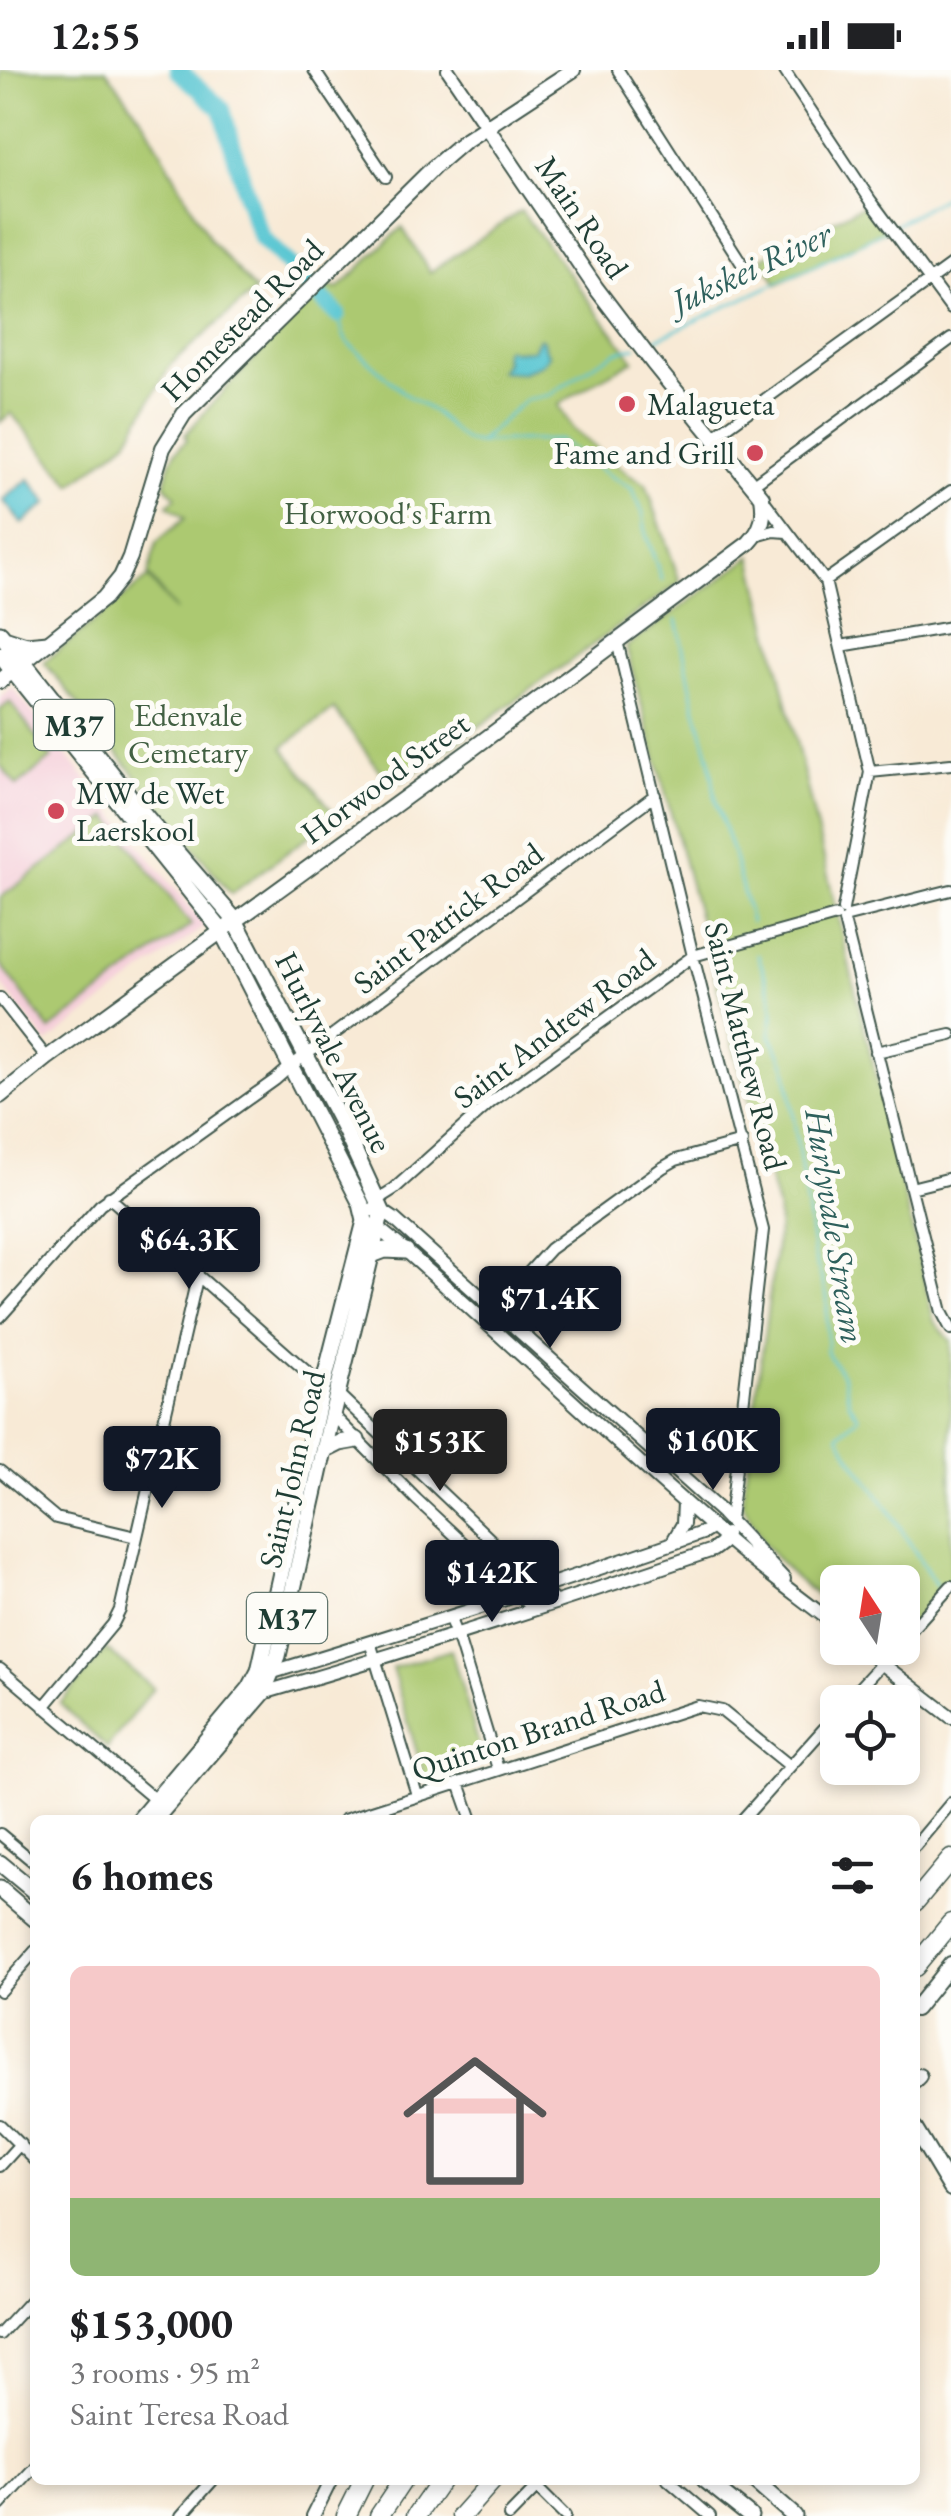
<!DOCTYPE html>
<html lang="en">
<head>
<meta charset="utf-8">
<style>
  :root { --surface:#fff; --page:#f2f2f2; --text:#202124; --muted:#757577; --accent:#111827 }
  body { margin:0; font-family:"EB Garamond",serif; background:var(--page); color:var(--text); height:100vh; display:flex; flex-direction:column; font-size:38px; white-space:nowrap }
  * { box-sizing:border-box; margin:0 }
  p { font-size:32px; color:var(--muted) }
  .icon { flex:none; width:55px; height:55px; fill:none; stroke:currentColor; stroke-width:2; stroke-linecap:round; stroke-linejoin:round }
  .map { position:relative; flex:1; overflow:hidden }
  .details { position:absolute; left:30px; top:1745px; width:890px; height:670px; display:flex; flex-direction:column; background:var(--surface); border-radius:15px; box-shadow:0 5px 15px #0003 }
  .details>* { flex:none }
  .needle { width:65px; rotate:348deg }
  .controls { position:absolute; left:820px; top:1495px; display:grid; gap:20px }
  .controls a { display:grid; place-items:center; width:100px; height:100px; border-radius:15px; background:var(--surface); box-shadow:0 5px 15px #0003; font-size:50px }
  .price { position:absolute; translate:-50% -85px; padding:0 22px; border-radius:10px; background:var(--accent); color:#fff; font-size:32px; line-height:65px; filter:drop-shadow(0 2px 5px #0008) }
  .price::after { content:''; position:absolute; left:50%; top:60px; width:30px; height:22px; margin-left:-15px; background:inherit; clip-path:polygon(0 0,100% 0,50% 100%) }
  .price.selected { background:#222; color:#fff }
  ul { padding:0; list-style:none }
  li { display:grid; align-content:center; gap:20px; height:530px; padding:0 40px }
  li span { display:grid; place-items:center; height:310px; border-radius:15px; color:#555 }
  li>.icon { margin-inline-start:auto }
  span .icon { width:180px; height:180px; fill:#fffc; stroke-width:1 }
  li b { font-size:42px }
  h2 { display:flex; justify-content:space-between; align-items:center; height:120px; padding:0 40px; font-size:42px }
  .status { display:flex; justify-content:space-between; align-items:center; height:70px; padding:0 50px; background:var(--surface); direction:ltr }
  .status svg { height:28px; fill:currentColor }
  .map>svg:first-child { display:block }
  .built { fill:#f5cfda }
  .green { fill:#acc971; stroke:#668352; stroke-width:2.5 }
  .water { fill:#5bc7d3; stroke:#3d8284; stroke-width:2.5 }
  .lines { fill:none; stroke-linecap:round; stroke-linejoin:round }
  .stream { stroke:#5bc7d3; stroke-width:2.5 }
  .river { stroke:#5bc7d3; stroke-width:18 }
  .minor-casing { stroke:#40574c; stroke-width:14 }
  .tertiary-casing { stroke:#40574c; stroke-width:16 }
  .secondary-casing { stroke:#40574c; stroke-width:18 }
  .primary-casing { stroke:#40574c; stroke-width:19 }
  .motorway-casing { stroke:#40574c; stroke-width:21 }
  .minor { stroke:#fff; stroke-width:10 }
  .tertiary { stroke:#fff; stroke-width:12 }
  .secondary { stroke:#fff; stroke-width:14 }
  .primary { stroke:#fff; stroke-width:15 }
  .motorway { stroke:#fff; stroke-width:18 }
  .poi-dot { fill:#d1495b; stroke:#fdfcf7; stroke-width:4 }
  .labels { text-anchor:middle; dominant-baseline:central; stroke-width:10; stroke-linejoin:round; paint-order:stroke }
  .shield { fill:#fdfcf7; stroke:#62766e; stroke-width:2.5 }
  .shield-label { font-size:30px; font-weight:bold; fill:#1f3d34 }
  .street-label { font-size:32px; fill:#1f3d34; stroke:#fdfcf7 }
  .poi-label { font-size:32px; fill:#1f3d34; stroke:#fdfcf7; text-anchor:start }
  .park-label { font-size:32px; fill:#426043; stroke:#fdfcf7 }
  .water-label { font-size:35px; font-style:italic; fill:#2e605c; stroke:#fdfcf7 }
</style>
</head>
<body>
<div class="status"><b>12:55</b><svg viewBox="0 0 49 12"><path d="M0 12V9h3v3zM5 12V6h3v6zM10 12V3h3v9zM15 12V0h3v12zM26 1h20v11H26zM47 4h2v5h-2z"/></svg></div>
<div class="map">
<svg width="951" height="2446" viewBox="0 0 951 2446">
  <rect width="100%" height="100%" fill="#fdfcf7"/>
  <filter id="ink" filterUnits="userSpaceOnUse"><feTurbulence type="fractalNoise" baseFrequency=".01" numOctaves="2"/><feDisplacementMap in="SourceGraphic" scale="20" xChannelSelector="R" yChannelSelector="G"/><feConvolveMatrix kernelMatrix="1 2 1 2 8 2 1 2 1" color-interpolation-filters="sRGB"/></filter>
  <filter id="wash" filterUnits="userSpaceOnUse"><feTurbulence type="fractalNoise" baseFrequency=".0048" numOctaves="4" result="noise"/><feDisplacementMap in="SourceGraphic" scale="40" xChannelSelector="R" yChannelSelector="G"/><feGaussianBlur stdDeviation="2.25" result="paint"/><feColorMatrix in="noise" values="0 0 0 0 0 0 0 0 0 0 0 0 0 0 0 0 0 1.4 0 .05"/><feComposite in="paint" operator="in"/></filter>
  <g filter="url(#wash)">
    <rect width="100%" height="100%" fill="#f8ead6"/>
    <path class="built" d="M12 617 205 856 47 973 0 912V627Z"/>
    <path class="green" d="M0 0H106L146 54 210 170 255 221 171 294 127 371 72 415 11 343 0 352Z
      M871 131 890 158 777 214 762 188Z
      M521 141 634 290 601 308 558 335 573 360 631 406 646 414 680 512 402 712 386 709 334 639 283 677 336 746 231 824 44 592 148 508 176 541 148 505 157 472 185 448 168 435 176 427 165 415C170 394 170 384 187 370L185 365 219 326 323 215 338 219 402 157 430 202Z
      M752 486 934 1251 951 1271V1507L903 1565 902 1512H838L837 1542 793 1506 763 1473 742 1432 779 1153 777 1137 626 577Z
      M10 632 52 688 17 716 0 695V640Z
      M109 747 191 855 50 960 0 893V828Z
      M106 1579 153 1618 107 1678 60 1634Z
      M451 1580 484 1692 425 1710 392 1598Z"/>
    <path class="water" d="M539 268 543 270 544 277 549 285 542 294 521 303 500 301 505 293 504 282 507 278 513 281 533 280Z
      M29 409 48 433 22 454 3 430Z"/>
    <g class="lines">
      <path class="stream" d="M896 154 951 123
        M337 244C342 254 341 263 347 272L406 325 434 342 458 365 466 371 479 373 525 330 550 325 598 292 616 282 636 277
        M648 273 847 180 889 158
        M481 373C507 369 532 372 559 370L602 401 632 419 643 443 646 465 662 510
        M677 550 695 636 710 690 716 732 732 780 751 852
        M758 885 772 928 773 945 770 964 786 996 814 1185 827 1226V1283L844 1307 849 1332 859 1347 839 1365 850 1386 891 1443 937 1517"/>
      <path class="river" d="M178 0 222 39 253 147 262 168 337 244"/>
    </g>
  </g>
  <g filter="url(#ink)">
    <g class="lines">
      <defs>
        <path id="minor" d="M314 0 386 107
          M618 0 746 200
          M784 0 871 131 951 239
          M713 367 951 195
          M752 415 951 269
          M763 429 825 511 870 702 843 839
          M756 466 774 461 787 462
          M825 511 951 421
          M617 571 693 886 763 1160 730 1450
          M841 576 951 557
          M870 702 951 694
          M848 846 951 820
          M844 851 942 1242 951 1259
          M0 928 47 988
          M876 982 951 965
          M911 1118 951 1108
          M109 1127 323 1316
          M378 1129 394 1119 491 1032 693 886 836 846
          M492 1243 550 1179 662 1098 676 1090 742 1072
          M0 1247 100 1135 275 1010 291 996 655 725
          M337 1323 557 1533
          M331 1343 416 1429 535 1540
          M0 1401 56 1448 136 1467
          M449 1547 460 1574 498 1699
          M902 1570 951 1516
          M370 1572 417 1725
          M0 1599 160 1734
          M846 1632 896 1578
          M44 1637 113 1554 120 1540 198 1204
          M459 1713 472 1750
          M344 1750 698 1636 722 1641 790 1696
          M742 1750 838 1643
          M0 1764 35 1793
          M915 1776 951 1733
          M0 1921 35 1881
          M0 2055 35 2090
          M0 2096 20 2074
          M0 2264 35 2226
          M668 2410 710 2446
          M537 2418 565 2446
          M0 2435 35 2397
          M181 2446 213 2410
          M509 2446 544 2410"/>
        <path id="tertiary" d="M448 0 486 56
          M363 1139 382 1141 394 1149 720 1441 784 1509
          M370 1158 379 1159 406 1181C513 1275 616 1374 724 1467 760 1499 800 1527 838 1557
          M672 1473 683 1454 684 1433
          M862 1578 951 1647
          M266 1602H273C417 1558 562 1512 705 1462L713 1457
          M257 1621 263 1623C414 1579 564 1531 713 1480L721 1474 726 1464
          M313 2446 331 2410"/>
        <path id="secondary" d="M0 611 104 528 121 507 130 487 163 378 184 344 434 97 463 72 573 0
          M0 1026 47 988 472 679 749 473C763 458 765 446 762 427L653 293 596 218 486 56
          M915 1939 951 1894
          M915 2010 919 2006
          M915 2059 951 2119"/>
        <path id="primary" d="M0 563 147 748 235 850 345 1060 382 1141 332 1345 278 1586 263 1623 154 1750
          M4 568 26 575 48 573
          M0 585 221 860 361 1134 365 1151 321 1323 259 1601 250 1618 139 1750
          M372 1185 385 1180 406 1181
          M324 1381 340 1373 357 1370
          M0 1793 35 1822
          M0 1819 35 1849
          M705 2410 750 2446
          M753 2410 794 2446"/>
        <path id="motorway" d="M915 1832 951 1789
          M915 1897 951 1853
          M346 2446 364 2410
          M379 2446 403 2410
          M416 2446 441 2410
          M461 2446 493 2410"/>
      </defs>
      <use href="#minor" class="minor-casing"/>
      <use href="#tertiary" class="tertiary-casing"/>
      <use href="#secondary" class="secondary-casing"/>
      <use href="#primary" class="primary-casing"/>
      <use href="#motorway" class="motorway-casing"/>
      <use href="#minor" class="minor"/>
      <use href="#tertiary" class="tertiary"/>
      <use href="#secondary" class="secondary"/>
      <use href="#primary" class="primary"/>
      <use href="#motorway" class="motorway"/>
    </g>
  </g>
  <g class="poi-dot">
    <circle cx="627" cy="334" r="10"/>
    <circle cx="755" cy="383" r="10"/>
    <circle cx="56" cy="741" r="10"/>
  </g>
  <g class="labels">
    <g class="shield">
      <rect x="34" y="630" width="80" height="50" rx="8"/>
      <rect x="247" y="1523" width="80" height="50" rx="8"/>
    </g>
    <g class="shield-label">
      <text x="74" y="655">M37</text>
      <text x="287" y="1548">M37</text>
    </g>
    <g class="street-label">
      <text transform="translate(582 147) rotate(56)">Main Road</text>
      <text transform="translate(242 250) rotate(-45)">Homestead Road</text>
      <text transform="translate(385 708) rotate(-36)">Horwood Street</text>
      <text transform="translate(448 848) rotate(-37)">Saint Patrick Road</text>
      <text transform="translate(554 958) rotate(-37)">Saint Andrew Road</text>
      <text transform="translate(746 976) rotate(76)">Saint Matthew Road</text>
      <text transform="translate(334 982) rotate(63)">Hurlyvale Avenue</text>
      <text transform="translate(292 1399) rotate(-77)">Saint John Road</text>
      <text transform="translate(538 1660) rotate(-18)">Quinton Brand Road</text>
    </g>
    <g class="poi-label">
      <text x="647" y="334">Malagueta</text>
      <text x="735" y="383" text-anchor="end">Fame and Grill</text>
      <text x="76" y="723">MW de Wet<tspan x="76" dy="37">Laerskool</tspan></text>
    </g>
    <g class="park-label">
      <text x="388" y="443">Horwood's Farm</text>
      <text x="188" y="645">Edenvale<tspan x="188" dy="37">Cemetary</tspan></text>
    </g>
    <g class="water-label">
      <text transform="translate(751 197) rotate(-25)">Jukskei River</text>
      <text transform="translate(836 1156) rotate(81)">Hurlyvale Stream</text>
    </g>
  </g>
</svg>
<div class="controls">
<a><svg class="needle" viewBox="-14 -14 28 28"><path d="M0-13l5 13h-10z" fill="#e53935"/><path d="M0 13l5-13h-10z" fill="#757577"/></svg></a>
<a><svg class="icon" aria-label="locate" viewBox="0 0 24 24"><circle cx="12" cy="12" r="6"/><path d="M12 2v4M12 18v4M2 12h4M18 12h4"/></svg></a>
</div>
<b class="price" style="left:189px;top:1222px">$64.3K</b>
<b class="price" style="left:550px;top:1281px">$71.4K</b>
<b class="price" style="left:713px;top:1423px">$160K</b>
<b class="price selected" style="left:440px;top:1424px">$153K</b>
<b class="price" style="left:162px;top:1441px">$72K</b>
<b class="price" style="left:492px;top:1555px">$142K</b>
<section class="details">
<h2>6 homes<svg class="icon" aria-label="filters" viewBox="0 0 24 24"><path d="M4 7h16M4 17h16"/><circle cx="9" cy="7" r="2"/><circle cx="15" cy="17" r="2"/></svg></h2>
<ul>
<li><span style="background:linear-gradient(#f6c9c9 75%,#8fb573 0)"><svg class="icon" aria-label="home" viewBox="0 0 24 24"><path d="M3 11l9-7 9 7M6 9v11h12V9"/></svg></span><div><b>$153,000</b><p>3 rooms · 95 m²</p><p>Saint Teresa Road</p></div></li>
</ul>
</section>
</div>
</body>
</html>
